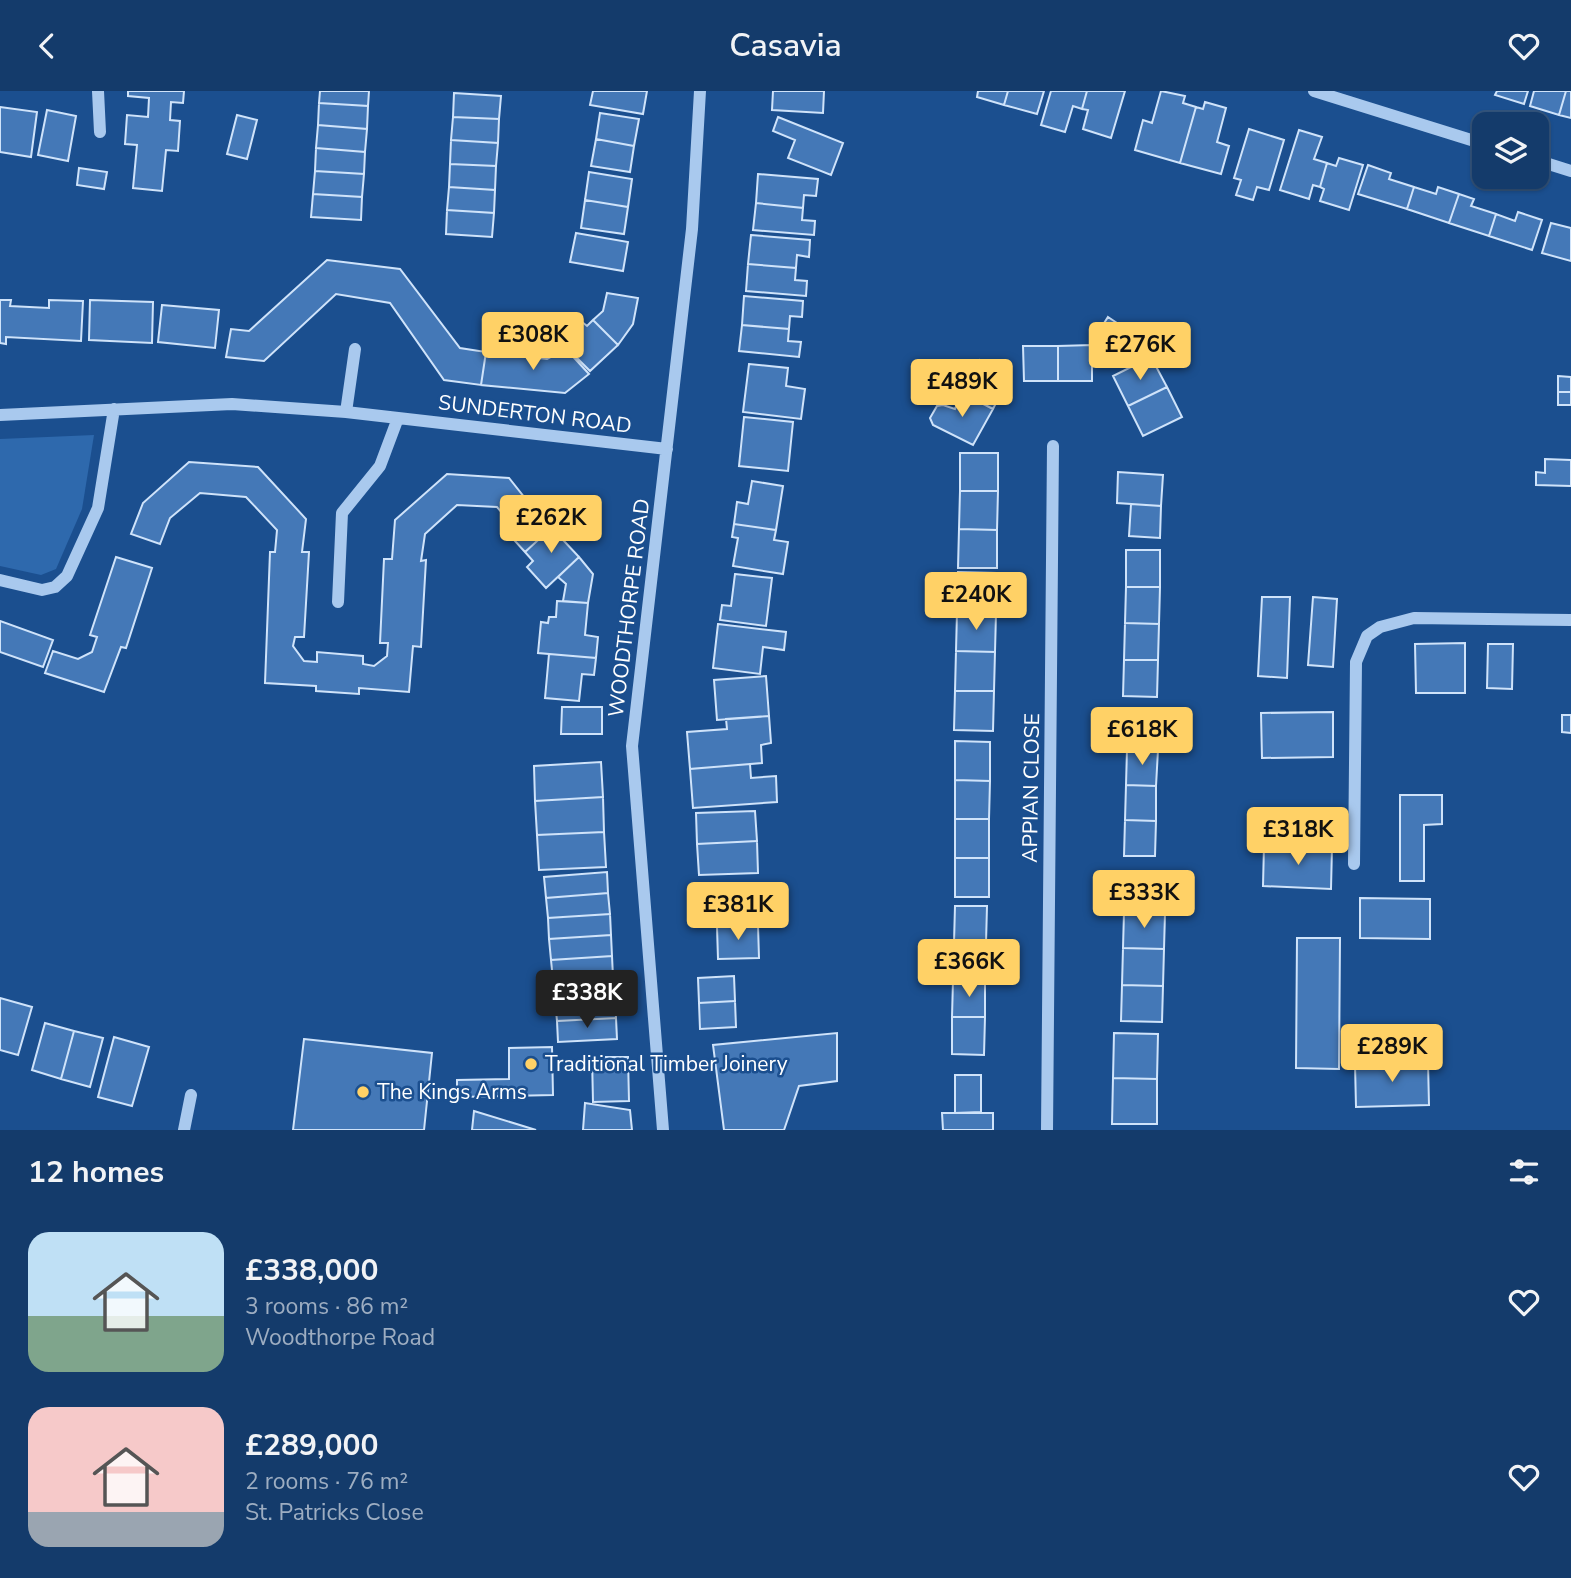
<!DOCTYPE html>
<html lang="en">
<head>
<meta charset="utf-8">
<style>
  :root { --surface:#143b6b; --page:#214673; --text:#f1f3f6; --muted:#9dadc1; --line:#33557e; --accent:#ffd166 }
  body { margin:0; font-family:"Nunito Sans",sans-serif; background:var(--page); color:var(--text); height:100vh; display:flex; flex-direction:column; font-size:26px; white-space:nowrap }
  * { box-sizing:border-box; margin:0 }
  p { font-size:23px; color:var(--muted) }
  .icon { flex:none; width:38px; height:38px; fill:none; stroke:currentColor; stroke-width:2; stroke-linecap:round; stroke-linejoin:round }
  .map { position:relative; height:1039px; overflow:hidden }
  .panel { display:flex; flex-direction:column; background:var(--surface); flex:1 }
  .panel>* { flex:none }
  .tools { position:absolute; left:1472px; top:21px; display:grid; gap:14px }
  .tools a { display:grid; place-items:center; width:77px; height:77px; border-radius:14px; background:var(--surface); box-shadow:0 2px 5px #0004,0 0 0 2px var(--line); font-size:35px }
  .price { position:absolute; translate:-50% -60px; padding:0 16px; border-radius:7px; background:var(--accent); color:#111; font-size:23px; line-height:46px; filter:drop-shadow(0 2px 4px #0008) }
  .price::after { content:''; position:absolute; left:50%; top:42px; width:21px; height:16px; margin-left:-10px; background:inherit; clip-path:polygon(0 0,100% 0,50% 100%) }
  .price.selected { background:#222; color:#fff }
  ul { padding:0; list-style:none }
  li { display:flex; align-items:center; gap:21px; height:175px; padding:0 28px }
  li span { display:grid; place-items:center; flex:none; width:196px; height:140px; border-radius:21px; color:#555 }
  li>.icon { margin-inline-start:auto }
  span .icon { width:84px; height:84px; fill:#fffc; stroke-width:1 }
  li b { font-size:30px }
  h2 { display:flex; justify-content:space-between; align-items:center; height:84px; padding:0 28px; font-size:30px }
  header { display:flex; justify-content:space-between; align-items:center; height:91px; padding:0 28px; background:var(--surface); font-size:32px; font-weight:600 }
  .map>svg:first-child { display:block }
  .green { fill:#2e69ad }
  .building { fill:#4478b7; stroke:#cfe3fa; stroke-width:2 }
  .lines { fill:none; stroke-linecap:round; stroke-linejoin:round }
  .minor { stroke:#a9c9ee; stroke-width:12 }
  .poi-dot { fill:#ffd166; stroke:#1b4f8f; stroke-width:2.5 }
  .labels { text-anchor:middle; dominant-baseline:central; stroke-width:5; stroke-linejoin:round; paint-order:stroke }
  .street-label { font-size:21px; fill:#fff; stroke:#1b4f8f }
  .poi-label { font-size:21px; fill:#fff; stroke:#1b4f8f; text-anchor:start }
</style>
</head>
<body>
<header><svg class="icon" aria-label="back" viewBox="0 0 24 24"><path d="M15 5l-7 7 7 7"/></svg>Casavia<svg class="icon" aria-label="heart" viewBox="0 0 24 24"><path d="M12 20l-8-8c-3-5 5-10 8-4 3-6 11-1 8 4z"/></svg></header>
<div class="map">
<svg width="1571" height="1039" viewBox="0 0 1571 1039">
  <rect width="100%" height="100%" fill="#1b4f8f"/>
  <path class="green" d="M94 344 82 418 56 478 41 484 0 475V348Z"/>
  <path class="building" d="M128 0H184L183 12 171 11 170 29 180 30 178 60 166 59 162 100 133 97 137 54 125 53 127 24 148 26 149 7 128 5Z
    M320 0H369L368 15 319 12Z
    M593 0H647L643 23 590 14Z
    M773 0H824L823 22 772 19Z
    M978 0H1008L1004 14 977 6Z
    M1008 0H1044L1037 23 1004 14Z
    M1051 0H1087L1082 18 1073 15 1065 41 1041 34Z
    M1087 0H1125L1111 47 1083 38 1088 19 1082 18Z
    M1161 0 1185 5 1183 12 1196 16 1180 72 1135 59 1143 29 1152 32Z
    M1497 0H1528L1524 13 1495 4Z
    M1534 0H1566L1559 24 1530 15Z
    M1566 0H1571V27L1559 24Z
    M454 2 501 5 499 28 453 26Z
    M1205 11 1226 17 1217 51 1229 55 1221 83 1180 72 1196 16 1203 18Z
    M319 12 368 15 367 38 318 34Z
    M0 16 37 21 31 66 0 61Z
    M47 19 76 25 68 70 38 64Z
    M600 22 639 28 634 55 596 48Z
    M237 24 257 29 247 68 227 63Z
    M453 26 499 28 498 52 451 49Z
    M778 26 843 52 831 84 788 67 795 49 773 40Z
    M318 34 367 38 365 61 316 57Z
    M1249 38 1284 49 1269 99 1257 96 1253 109 1236 104 1241 89 1234 87Z
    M1299 39 1322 46 1314 68 1327 72 1320 96 1313 94 1309 108 1280 99Z
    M596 48 634 55 630 81 591 75Z
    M451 49 498 52 496 75 450 73Z
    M316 57 365 61 364 83 315 80Z
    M1339 67 1363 74 1349 119 1320 110 1324 98 1320 96 1327 72 1336 75Z
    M450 73 496 75 495 99 449 96Z
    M1368 74 1391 82 1389 88 1414 96 1407 118 1358 103Z
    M79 77 107 81 104 98 77 94Z
    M315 80 364 83 362 106 313 103Z
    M589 81 632 88 628 116 585 109Z
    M758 83 818 88 816 105 804 104 803 117 756 112Z
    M449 96 495 99 494 122 447 119Z
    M1414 96 1436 103 1438 96 1459 103 1449 132 1407 118Z
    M313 103 362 106 361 129 311 126Z
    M1459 103 1474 108 1471 115 1496 123 1489 145 1449 132Z
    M585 109 628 116 624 143 581 137Z
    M756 112 803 117 802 129 815 130 814 144 753 139Z
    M447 119 494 122 492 146 446 143Z
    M1518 121 1542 129 1532 159 1489 145 1496 123 1515 130Z
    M1551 132 1571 137V170L1542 162Z
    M576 142 628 151 623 180 570 171Z
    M751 144 810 149 809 166 797 164 796 177 748 173Z
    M327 169 400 178 460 257 486 261 481 294 444 289 390 212 336 203 264 270 226 266 231 238 249 240Z
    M748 173 796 177 795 189 807 190 806 205 746 200Z
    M607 202 638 207 633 233 618 254 593 229 603 220Z
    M744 205 803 210 802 226 790 225 789 238 742 234Z
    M0 209H11L10 215 49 217V209L83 210 81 250 6 246V253L0 252Z
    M90 209 153 211 152 252 89 249Z
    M162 214 219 219 215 257 158 251Z
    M1108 226 1126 238 1113 259 1094 248Z
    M593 229 618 254 590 280 560 250 581 230 587 235Z
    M742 234 789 238 788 250 801 251 799 266 739 260Z
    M1092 254V290H1058V255Z
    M1023 255H1058V290H1024Z
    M566 258 589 283 565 302 481 294 486 261 547 268Z
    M1151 266 1167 296 1128 315 1113 285Z
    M980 269 1010 285 993 318 962 302Z
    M749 273 788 277 786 295 805 298 801 328 743 321Z
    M1558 285 1571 286V301H1558Z
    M1167 296 1182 326 1143 345 1128 315Z
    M1558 301H1571V314H1558Z
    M962 302 993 318 973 354 933 334 930 327 937 315 943 314 955 318Z
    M744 326 793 331 788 380 739 375Z
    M960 362H998V400H960Z
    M1545 368 1571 369V395L1536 394V381L1545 382Z
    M189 371 258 376 306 428 302 461H309L304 546H295L293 555 304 570 317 571V561L363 565V573L374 575 387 565 388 552H380L384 468H392L395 429 447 383 509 387 528 411 508 429 497 416 457 414 425 443 421 470 426 469 421 556 413 555 409 601 359 597V603L316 600V595L265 592 270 461H275L277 439 246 406 200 402 170 427 160 453 131 443 143 412Z
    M1118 381 1163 384 1161 415 1117 412Z
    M752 390 783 395 776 439 734 433 737 411 748 413Z
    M960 400H998L997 439 959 438Z
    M528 411 537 421 546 413 560 429 525 461 506 440 513 434 508 429Z
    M1131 413 1161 415 1160 447 1129 445Z
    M560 429 572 443 564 450 579 466 546 497 527 476 533 470 525 461Z
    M734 433 776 439 774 449 788 451 783 483 733 475 738 447 732 446Z
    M959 438 997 439V477H958Z
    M1126 459H1160V496H1126Z
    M116 466 152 477 126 557 121 556 104 601 45 582 53 560 78 568 92 561 97 546 90 544Z
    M579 466 593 483 588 512 563 510 566 493 558 486Z
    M958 481 996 482V522L957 521Z
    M735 483 772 487 766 535 720 529 722 514 731 515Z
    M1126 496H1160L1159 533 1125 532Z
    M1262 506H1290L1287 587 1258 585Z
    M1313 506 1337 508 1333 576 1308 574Z
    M557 510 588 512 585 544 598 546 596 567 538 562 541 531 548 532 549 526H556Z
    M957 521 996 522 995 561 956 560Z
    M0 530 53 549 43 576 0 561Z
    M1125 532 1159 533 1158 569H1124Z
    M718 533 786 541 784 559 763 556 760 583 713 577Z
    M1465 552V602H1416L1415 553Z
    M1488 553H1513L1512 598 1487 597Z
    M956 560 995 561 994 600H955Z
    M549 563 596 567 594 584 582 583 579 610 545 607Z
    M1124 569H1158L1157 606 1123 605Z
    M766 585 769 625 717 629 714 589Z
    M955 600H994L993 640 954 639Z
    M562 616H602V643H561Z
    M1128 621H1156L1155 628H1165L1170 633 1169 643 1166 647 1158 646V659L1127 658Z
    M1333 621V666L1262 667 1261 622Z
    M1562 624H1571V642L1562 641Z
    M769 625 771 652 761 654 762 672 690 678 687 641 727 638 726 628Z
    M955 650 990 651V690L955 689Z
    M1127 658 1158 659 1156 695 1126 694Z
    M601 671 603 706 535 710 534 675Z
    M750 673 751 687 776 685 777 711 693 717 690 678Z
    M955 689 990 690 989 728H955Z
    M1126 694 1156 695V730L1125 729Z
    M1400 704H1442V733L1424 734V790H1400Z
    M603 706 604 741 537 744 535 710Z
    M755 720 757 750 697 753 696 722Z
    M955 728H989V767H955Z
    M1125 729 1156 730 1155 765H1124Z
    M604 741 606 776 539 779 537 744Z
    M757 750 758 782 699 784 697 753Z
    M1264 754 1332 756 1331 798 1263 795Z
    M955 767H989V806H955Z
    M607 781 608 802 546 807 544 786Z
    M1125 785 1167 786 1165 822 1124 821Z
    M757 801 758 834 717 836 716 803Z
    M608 802 610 823 548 827 546 807Z
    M1360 807 1430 808V848L1360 847Z
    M955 815H987L986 852H954Z
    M1124 821 1165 822 1164 858 1123 857Z
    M610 823 611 844 549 848 548 827Z
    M758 834 759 867 718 868 717 836Z
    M611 844 612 865 551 869 549 848Z
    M1297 847H1340L1339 978 1296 977Z
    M954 852H986L985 889H953Z
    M1123 857 1164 858 1163 895 1122 894Z
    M612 865 613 886 553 889 551 869Z
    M734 885 735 910 699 912 698 887Z
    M613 886 615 906 555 910 553 889Z
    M953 889H985V926H952Z
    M1122 894 1163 895 1162 931 1121 930Z
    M615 906 616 927 557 930 555 910Z
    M0 907 32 916 18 964 0 959Z
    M735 910 736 936 700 938 699 912Z
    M952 926H985L984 964 952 963Z
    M616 927 617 948 558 951 557 930Z
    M45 932 74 940 61 988 32 979Z
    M74 940 103 947 90 996 61 988Z
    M837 942V990L799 995 784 1039H724L713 954Z
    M1114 942 1158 943 1157 988 1113 987Z
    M114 946 149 956 132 1015 98 1006Z
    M304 948 432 962 424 1039H293Z
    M552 956 553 1004 457 1006V989L509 988V957Z
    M592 966H628L629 1010 593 1011Z
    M1428 971 1429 1014 1356 1016 1355 973Z
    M955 984H981V1021L955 1022Z
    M1113 987 1157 988V1033H1112Z
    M585 1012 630 1019 632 1039H583Z
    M474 1020 536 1039H472Z
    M942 1022H993V1039H943Z"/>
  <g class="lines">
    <path class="minor" d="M98 0 100 41
      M1314 0 1484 53
      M1536 69 1571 80
      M346 321 355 258
      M0 324 232 313 346 321 667 358
      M0 489 42 499 55 496 67 485 98 417 114 318
      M338 511 342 422 380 375 398 327
      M1354 773 1356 571 1367 545 1380 536 1414 527 1571 529
      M184 1039 191 1004
      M663 1039 632 655 692 138 700 0
      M1047 1039 1053 355"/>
  </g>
  <g class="poi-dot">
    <circle cx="531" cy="973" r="7"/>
    <circle cx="363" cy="1001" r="7"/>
  </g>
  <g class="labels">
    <g class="street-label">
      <text transform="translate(535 323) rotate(7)">SUNDERTON ROAD</text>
      <text transform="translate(629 517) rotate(-83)">WOODTHORPE ROAD</text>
      <text transform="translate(1031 697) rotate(-89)">APPIAN CLOSE</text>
    </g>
    <g class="poi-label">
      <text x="545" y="973">Traditional Timber Joinery</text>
      <text x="377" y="1001">The Kings Arms</text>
    </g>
  </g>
</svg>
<div class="tools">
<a><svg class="icon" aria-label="layers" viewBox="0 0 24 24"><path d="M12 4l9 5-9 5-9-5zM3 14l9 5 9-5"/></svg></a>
</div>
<b class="price" style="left:533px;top:281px">£308K</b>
<b class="price" style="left:1140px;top:291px">£276K</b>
<b class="price" style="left:962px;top:328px">£489K</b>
<b class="price" style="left:551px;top:464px">£262K</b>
<b class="price" style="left:976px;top:541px">£240K</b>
<b class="price" style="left:1142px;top:676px">£618K</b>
<b class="price" style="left:1298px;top:776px">£318K</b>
<b class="price" style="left:1144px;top:839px">£333K</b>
<b class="price" style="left:738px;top:851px">£381K</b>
<b class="price" style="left:969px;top:908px">£366K</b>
<b class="price selected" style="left:587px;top:939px">£338K</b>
<b class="price" style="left:1392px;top:993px">£289K</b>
</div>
<section class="panel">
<h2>12 homes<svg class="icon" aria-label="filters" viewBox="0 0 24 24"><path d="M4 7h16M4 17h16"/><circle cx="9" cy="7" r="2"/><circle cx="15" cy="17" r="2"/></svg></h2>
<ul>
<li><span style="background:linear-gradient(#bfe0f5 60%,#7fa58c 0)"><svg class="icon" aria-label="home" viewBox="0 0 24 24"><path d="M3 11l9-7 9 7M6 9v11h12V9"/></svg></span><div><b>£338,000</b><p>3 rooms · 86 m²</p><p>Woodthorpe Road</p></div><svg class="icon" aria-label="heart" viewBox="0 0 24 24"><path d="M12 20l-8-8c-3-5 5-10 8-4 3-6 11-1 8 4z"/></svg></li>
<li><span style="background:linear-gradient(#f6c9c9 75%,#9aa5b1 0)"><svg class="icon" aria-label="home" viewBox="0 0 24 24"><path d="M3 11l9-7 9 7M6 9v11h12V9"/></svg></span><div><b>£289,000</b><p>2 rooms · 76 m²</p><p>St. Patricks Close</p></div><svg class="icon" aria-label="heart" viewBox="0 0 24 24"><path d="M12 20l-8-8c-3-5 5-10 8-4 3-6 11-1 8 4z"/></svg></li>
</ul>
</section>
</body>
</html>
